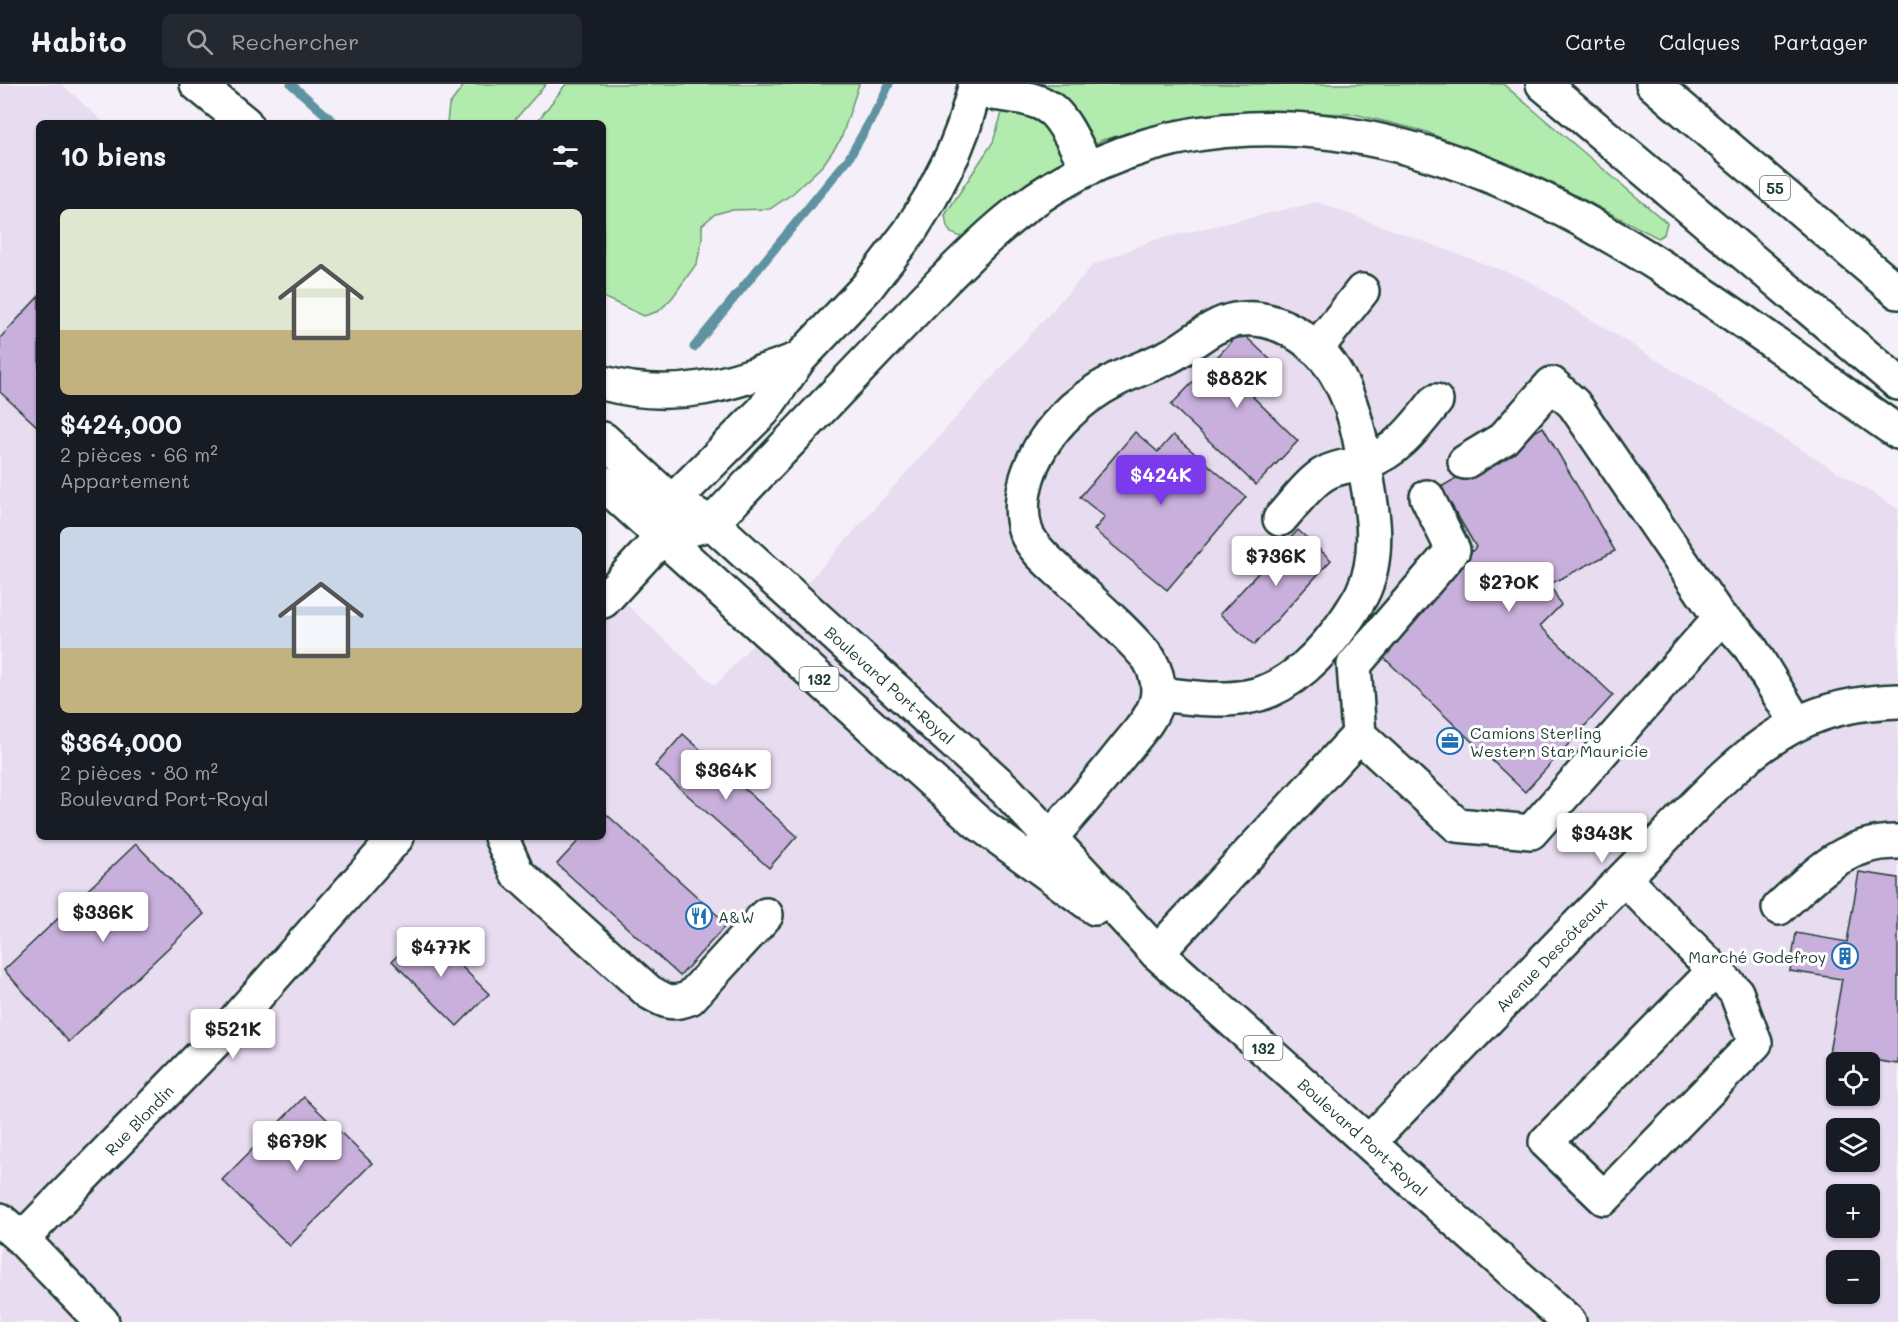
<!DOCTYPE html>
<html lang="fr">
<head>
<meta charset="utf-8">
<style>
  :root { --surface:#171b24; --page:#242831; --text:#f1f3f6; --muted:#9ea1a6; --line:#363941; --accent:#7c3aed }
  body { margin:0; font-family:Mali,sans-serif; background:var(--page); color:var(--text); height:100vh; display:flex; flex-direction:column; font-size:22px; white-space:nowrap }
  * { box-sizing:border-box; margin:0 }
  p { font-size:20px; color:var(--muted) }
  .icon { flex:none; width:33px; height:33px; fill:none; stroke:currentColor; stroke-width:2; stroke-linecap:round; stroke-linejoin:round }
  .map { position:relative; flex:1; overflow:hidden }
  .panel { position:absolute; left:36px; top:36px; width:570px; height:720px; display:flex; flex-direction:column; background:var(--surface); border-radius:9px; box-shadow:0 2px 4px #0004 }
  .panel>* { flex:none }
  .fabs { position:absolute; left:1826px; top:968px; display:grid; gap:12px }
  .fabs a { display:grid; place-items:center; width:54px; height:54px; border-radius:9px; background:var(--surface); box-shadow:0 2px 4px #0004; font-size:30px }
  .price { position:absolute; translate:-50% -51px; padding:0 14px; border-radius:6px; background:#fff; color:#222; font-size:20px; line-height:39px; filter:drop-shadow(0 2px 3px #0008) }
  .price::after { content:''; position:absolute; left:50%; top:36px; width:18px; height:14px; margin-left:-9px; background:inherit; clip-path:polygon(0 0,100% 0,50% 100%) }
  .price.selected { background:var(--accent); color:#fff }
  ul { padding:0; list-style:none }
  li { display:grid; align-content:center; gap:12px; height:318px; padding:0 24px }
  li span { display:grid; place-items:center; height:186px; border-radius:9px; color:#555 }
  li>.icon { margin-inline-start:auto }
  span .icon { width:108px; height:108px; fill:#fffc; stroke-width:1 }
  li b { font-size:26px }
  h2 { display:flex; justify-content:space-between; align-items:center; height:72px; padding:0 24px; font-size:26px }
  header { display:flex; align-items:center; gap:36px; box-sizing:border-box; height:84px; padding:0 30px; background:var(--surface); border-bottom:2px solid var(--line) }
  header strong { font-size:28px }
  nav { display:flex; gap:33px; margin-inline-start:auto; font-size:21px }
  .search { width:420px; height:54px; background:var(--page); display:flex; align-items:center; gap:15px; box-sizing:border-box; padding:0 21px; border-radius:9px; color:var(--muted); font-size:22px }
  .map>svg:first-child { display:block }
  .built { fill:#e7dcf0; fill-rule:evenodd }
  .green { fill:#b2ebae; stroke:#689471; stroke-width:1.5 }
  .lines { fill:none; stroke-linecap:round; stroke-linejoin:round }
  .stream { stroke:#5f93a1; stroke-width:9 }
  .building { fill:#c9afdc; stroke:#1f3d34; stroke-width:1.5 }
  .minor-casing { stroke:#1f3d34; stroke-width:38 }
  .major-casing { stroke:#1f3d34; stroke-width:38 }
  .highway-casing { stroke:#1f3d34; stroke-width:38 }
  .minor { stroke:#fff; stroke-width:33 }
  .major { stroke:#fff; stroke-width:33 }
  .highway { stroke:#fff; stroke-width:33 }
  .labels { text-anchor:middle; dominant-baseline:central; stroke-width:6; stroke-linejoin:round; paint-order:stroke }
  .shield { fill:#fff; stroke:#627771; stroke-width:1.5 }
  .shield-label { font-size:15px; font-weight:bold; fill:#1f3d34 }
  .street-label { font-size:16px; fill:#1f3d34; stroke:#fff }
  .poi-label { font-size:16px; fill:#1f3d34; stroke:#fff; text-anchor:start }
</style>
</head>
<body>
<header>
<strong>Habito</strong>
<div class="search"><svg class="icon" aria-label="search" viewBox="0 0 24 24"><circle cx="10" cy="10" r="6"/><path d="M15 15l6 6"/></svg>Rechercher</div>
<nav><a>Carte</a><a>Calques</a><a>Partager</a></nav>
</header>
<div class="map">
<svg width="1898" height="1238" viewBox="0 0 1898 1238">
  <rect width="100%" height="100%" fill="#f4eff8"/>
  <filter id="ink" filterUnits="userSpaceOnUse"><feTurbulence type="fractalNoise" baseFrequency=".0167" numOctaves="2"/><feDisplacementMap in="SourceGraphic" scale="12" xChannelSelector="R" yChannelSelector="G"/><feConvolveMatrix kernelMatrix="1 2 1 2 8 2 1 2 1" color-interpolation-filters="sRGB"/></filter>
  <g filter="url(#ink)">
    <path class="built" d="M0 0H62L104 39H39V753H603V499L715 602 1093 181 1151 157 1317 118 1525 195 1898 425V1238H0ZM1836 978H1869V1011H1836ZM1836 1044H1869V1077H1836ZM1836 1110H1869V1143H1836ZM1836 1176H1869V1209H1836Z"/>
    <path class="green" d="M465 0H546L512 39H447L449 21Z
      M566 0H859L841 55 823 81 792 110 770 125 730 126 715 130 702 141V157L697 179 672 214 659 227 644 232 603 213V39H536Z
      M1011 0H1503L1667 139 1664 150 1658 154 1550 98 1424 47 1354 30 1263 28 1177 36 1102 56 1022 105 961 153 951 149 947 143 945 131 993 58Z"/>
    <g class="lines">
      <path class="stream" d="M291 0 335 39
        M694 263 849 74 881 18 889 0"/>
    </g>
    <path class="building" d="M39 212V344L0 308V254Z
      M1241 248 1280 285 1253 313 1298 357 1256 401 1171 321Z
      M1543 343 1615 467 1550 500 1561 521 1540 542 1613 611 1525 708 1381 571 1476 463 1441 403Z
      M1135 348 1158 368 1173 351 1246 413 1167 506 1094 446 1105 433 1080 413Z
      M1298 446 1331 476 1254 561 1220 530Z
      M683 650 797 752 769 784 655 682Z
      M604 728 727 840 680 892 557 780 582 753H603Z
      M136 760 204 830 69 958 4 886Z
      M1859 788 1898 794V980L1829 969 1842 895 1790 887 1796 849 1847 858Z
      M424 845 489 910 457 942 392 877Z
      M304 1013 372 1079 290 1162 222 1096Z"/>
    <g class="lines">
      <defs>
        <path id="minor" d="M975 7C997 10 1036 11 1053 27 1068 41 1077 66 1088 84
          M1316 265 1362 207
          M1465 378 1503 355 1552 300 1574 320 1720 534
          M1280 435C1292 422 1311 396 1326 389 1338 382 1354 382 1367 378 1398 367 1416 342 1436 317
          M603 517 662 453
          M1359 651 1354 581 1453 466 1427 413
          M501 753 517 789 649 908C666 918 671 921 690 914L766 831
          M1031 775C1064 739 1095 703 1125 665 1136 651 1151 636 1156 619 1161 603 1157 589 1149 575 1123 544 1091 517 1062 490 1049 478 1033 465 1026 448 1020 431 1022 412 1027 394 1041 349 1076 316 1117 295 1134 287 1151 281 1168 273 1191 262 1209 241 1235 236 1277 228 1320 259 1339 295 1353 320 1360 351 1364 379 1372 421 1382 470 1362 510 1358 518 1353 525 1348 533 1325 567 1289 607 1246 613 1218 618 1187 613 1158 610
          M1624 794 1736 908 1755 959 1604 1114 1546 1058 1715 886
          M1779 824C1815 791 1845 757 1898 758
          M1157 869 1359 651 1457 741 1531 748 1720 534 1737 548 1750 563 1797 640
          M1369 1058C1462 963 1553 865 1647 771 1692 726 1739 669 1797 640 1828 624 1864 618 1898 617
          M0 1136 22 1155 102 1238
          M22 1155 231 941 397 753"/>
        <path id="major" d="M197 0 245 39
          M603 355 672 418 712 439 1006 706 1157 869 1569 1238
          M603 399 977 738 1095 824"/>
        <path id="highway" d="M1543 0 1898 299
          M1653 0 1898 208
          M603 299C677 319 730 300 799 275
          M662 453 712 439 942 198C977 163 1011 129 1054 103 1113 67 1181 47 1250 45 1450 37 1627 155 1783 265 1822 293 1859 322 1898 348
          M662 453 672 418 763 327 799 275 867 203 910 147 931 113 953 70 964 42 976 0"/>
      </defs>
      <use href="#minor" class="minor-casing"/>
      <use href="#major" class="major-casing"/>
      <use href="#highway" class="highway-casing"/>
      <use href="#minor" class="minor"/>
      <use href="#major" class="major"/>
      <use href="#highway" class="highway"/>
    </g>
  </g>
  <defs>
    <symbol id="office-ring" viewBox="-11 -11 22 22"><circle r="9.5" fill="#fff" stroke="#1f6fb2" stroke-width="1.5"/><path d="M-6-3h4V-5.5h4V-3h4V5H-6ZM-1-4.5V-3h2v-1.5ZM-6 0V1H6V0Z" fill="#1f6fb2"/></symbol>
    <symbol id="restaurant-ring" viewBox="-11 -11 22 22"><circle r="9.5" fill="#fff" stroke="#1f6fb2" stroke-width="1.5"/><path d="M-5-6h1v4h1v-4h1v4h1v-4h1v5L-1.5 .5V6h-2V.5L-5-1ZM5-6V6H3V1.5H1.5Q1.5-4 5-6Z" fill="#1f6fb2"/></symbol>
    <symbol id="building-ring" viewBox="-11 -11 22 22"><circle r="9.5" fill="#fff" stroke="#1f6fb2" stroke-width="1.5"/><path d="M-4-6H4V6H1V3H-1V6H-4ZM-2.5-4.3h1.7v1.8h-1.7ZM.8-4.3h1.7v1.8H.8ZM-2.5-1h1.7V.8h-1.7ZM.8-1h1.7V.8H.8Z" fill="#1f6fb2"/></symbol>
  </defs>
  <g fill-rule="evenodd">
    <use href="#office-ring" x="1435" y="642" width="30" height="30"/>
    <use href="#restaurant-ring" x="684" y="817" width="30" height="30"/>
    <use href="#building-ring" x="1830" y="857" width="30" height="30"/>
  </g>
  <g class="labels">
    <g class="shield">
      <rect x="1760" y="92" width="30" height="24" rx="4.5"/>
      <rect x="799.5" y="583" width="39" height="24" rx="4.5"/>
      <rect x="1243.5" y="952" width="39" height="24" rx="4.5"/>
    </g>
    <g class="shield-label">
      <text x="1775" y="104">55</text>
      <text x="819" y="595">132</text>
      <text x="1263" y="964">132</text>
    </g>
    <g class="street-label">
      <text transform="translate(890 601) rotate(42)">Boulevard Port-Royal</text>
      <text transform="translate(1551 870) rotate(-46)">Avenue Descôteaux</text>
      <text transform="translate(139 1036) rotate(-46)">Rue Blondin</text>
      <text transform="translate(1363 1053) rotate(42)">Boulevard Port-Royal</text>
    </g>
    <g class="poi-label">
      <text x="1470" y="648">Camions Sterling<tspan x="1470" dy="18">Western Star Mauricie</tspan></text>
      <text x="718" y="832">A&amp;W</text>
      <text x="1826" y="872" text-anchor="end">Marché Godefroy</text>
    </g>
  </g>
</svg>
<div class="fabs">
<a><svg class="icon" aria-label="locate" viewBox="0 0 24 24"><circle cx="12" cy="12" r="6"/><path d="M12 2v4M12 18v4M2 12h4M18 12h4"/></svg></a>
<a><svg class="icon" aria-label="layers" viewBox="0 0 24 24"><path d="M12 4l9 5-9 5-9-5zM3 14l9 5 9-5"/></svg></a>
<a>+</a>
<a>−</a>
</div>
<b class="price" style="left:1237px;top:325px">$882K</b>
<b class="price selected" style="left:1161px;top:422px">$424K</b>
<b class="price" style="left:1276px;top:503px">$736K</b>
<b class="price" style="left:1509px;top:529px">$270K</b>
<b class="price" style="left:726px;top:717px">$364K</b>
<b class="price" style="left:1602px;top:780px">$343K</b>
<b class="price" style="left:103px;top:859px">$336K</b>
<b class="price" style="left:441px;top:894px">$477K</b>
<b class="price" style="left:233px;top:976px">$521K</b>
<b class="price" style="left:297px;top:1088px">$679K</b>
<section class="panel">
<h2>10 biens<svg class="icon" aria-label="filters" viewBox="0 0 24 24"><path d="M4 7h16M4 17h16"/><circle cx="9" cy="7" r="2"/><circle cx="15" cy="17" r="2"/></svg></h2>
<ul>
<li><span style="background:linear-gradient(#dfe7d0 65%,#c2b280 0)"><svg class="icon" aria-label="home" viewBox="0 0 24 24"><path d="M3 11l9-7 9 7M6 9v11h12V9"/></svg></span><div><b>$424,000</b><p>2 pièces · 66 m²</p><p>Appartement</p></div></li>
<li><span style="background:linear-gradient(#c9d6e8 65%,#c2b280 0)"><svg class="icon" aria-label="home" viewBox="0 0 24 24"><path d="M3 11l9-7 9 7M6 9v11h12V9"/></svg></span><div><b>$364,000</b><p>2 pièces · 80 m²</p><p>Boulevard Port-Royal</p></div></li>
</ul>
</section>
</div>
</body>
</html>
